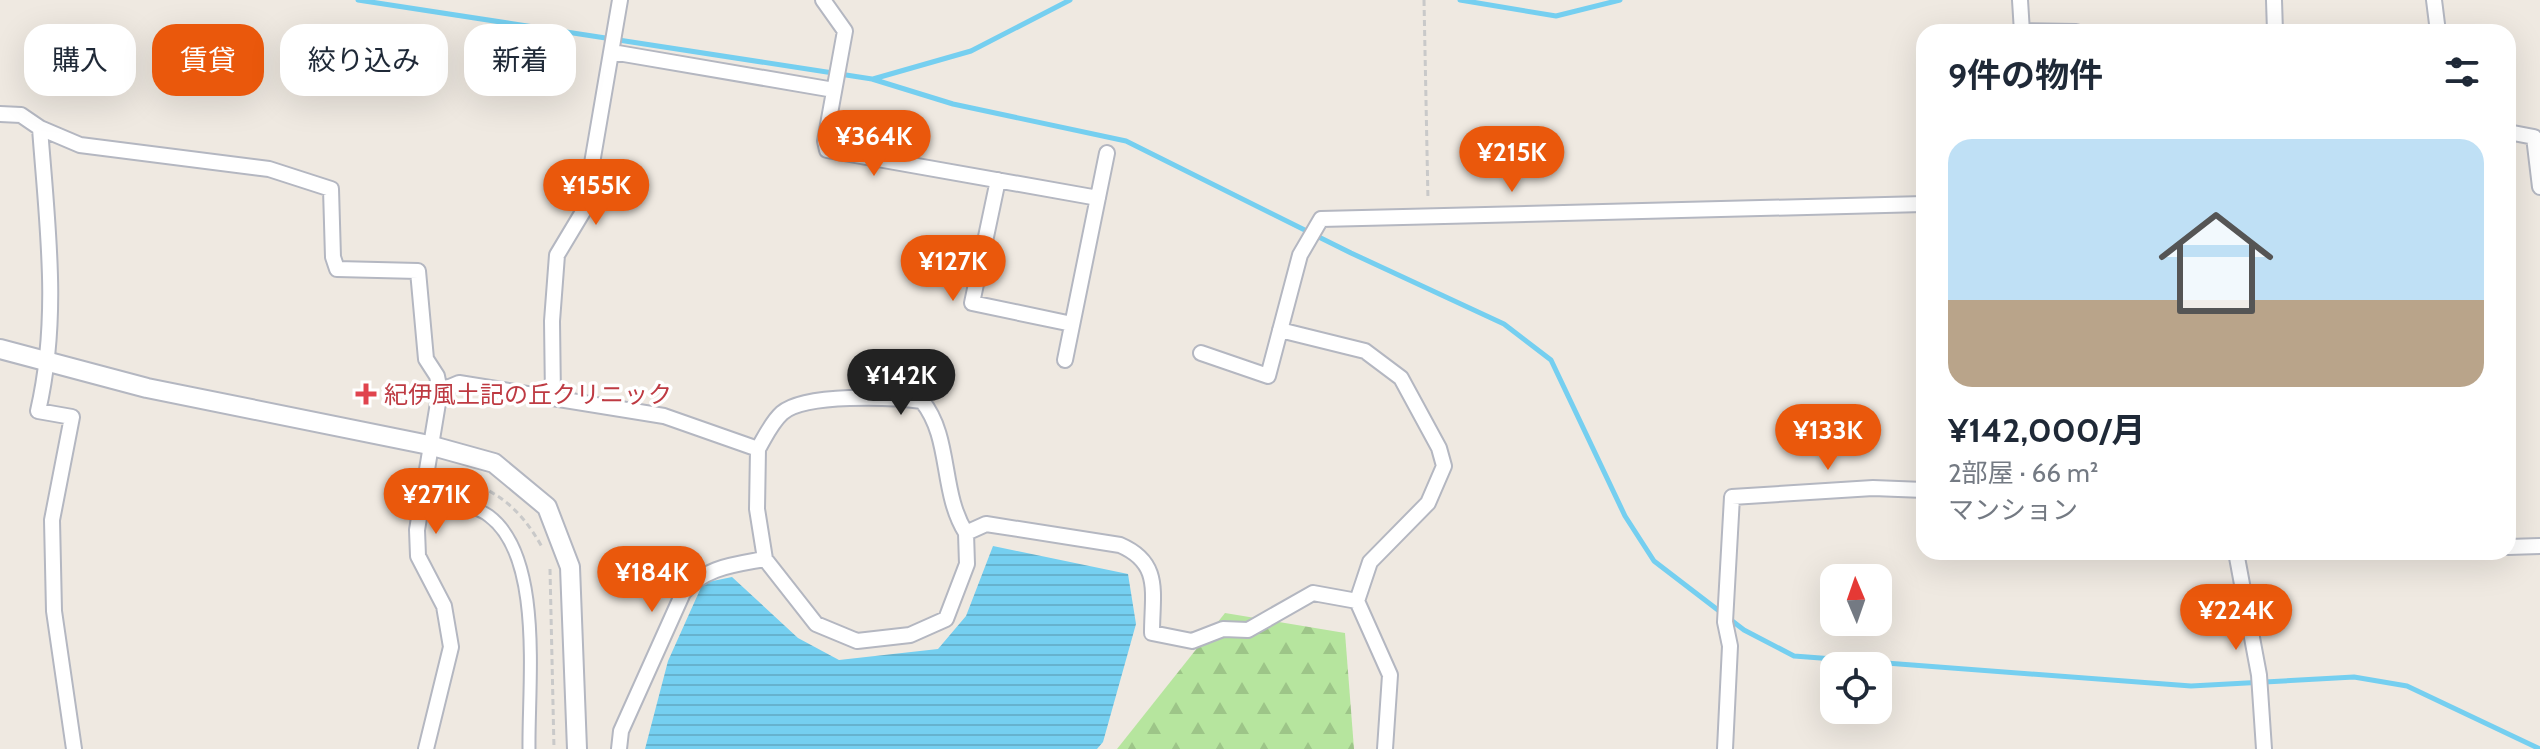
<!DOCTYPE html>
<html lang="ja">
<head>
<meta charset="utf-8">
<style>
  :root { --surface:#fff; --page:#f6f6f7; --text:#1f2937; --muted:#747a83; --accent:#ea580c }
  body { margin:0; font-family:Cabin,"Noto Sans JP",sans-serif; background:var(--page); color:var(--text); height:100vh; display:flex; flex-direction:column; font-size:30px; white-space:nowrap }
  * { box-sizing:border-box; margin:0 }
  p { font-size:26px; color:var(--muted) }
  .icon { flex:none; width:44px; height:44px; fill:none; stroke:currentColor; stroke-width:2; stroke-linecap:round; stroke-linejoin:round }
  .map { position:relative; flex:1; overflow:hidden }
  .sheet { position:absolute; left:1916px; top:24px; width:600px; height:536px; display:flex; flex-direction:column; background:var(--surface); border-radius:24px; box-shadow:0 8px 32px #0002 }
  .sheet>* { flex:none }
  .banner { position:absolute; left:24px; top:24px; width:760px; height:72px; display:flex; gap:16px }
  .needle { width:52px; rotate:358deg }
  .controls { position:absolute; left:1820px; top:564px; display:grid; gap:16px }
  .controls a { display:grid; place-items:center; width:72px; height:72px; border-radius:16px; background:var(--surface); box-shadow:0 8px 32px #0002; font-size:40px }
  .price { position:absolute; translate:-50% -68px; padding:0 18px; border-radius:28px; background:var(--accent); color:#fff; font-size:26px; line-height:52px; filter:drop-shadow(0 2px 4px #0008) }
  .price::after { content:''; position:absolute; left:50%; top:48px; width:24px; height:18px; margin-left:-12px; background:inherit; clip-path:polygon(0 0,100% 0,50% 100%) }
  .price.on { background:#222; color:#fff }
  ul { padding:0; list-style:none }
  li { display:grid; align-content:center; gap:16px; height:424px; padding:0 32px }
  li span { display:grid; place-items:center; height:248px; border-radius:24px; color:#555 }
  li>.icon { margin-inline-start:auto }
  span .icon { width:144px; height:144px; fill:#fffc; stroke-width:1 }
  li b { font-size:34px }
  h2 { display:flex; justify-content:space-between; align-items:center; height:96px; padding:0 32px; font-size:34px }
  .chip { padding:0 28px; border-radius:24px; background:var(--surface); box-shadow:0 8px 32px #0002; font-size:28px; line-height:72px }
  .chip.on { background:var(--accent); color:#fff }
  .map>svg:first-child { display:block }
  .forest { fill:url(#forest-firs) }
  .water { fill:url(#water-rules) }
  .lines { fill:none; stroke-linecap:round; stroke-linejoin:round }
  .stream { stroke:#75cff0; stroke-width:5 }
  .pedestrian-casing { stroke:#b4b7c1; stroke-width:15 }
  .minor-casing { stroke:#b4b7c1; stroke-width:18 }
  .tertiary-casing { stroke:#b4b7c1; stroke-width:22 }
  .path { stroke:#c9c9c9; stroke-width:3; stroke-dasharray:6 4; stroke-linecap:butt }
  .pedestrian { stroke:#fff; stroke-width:11 }
  .minor { stroke:#fff; stroke-width:14 }
  .tertiary { stroke:#fff; stroke-width:18 }
  .health-dot { fill:#e0444e; stroke:#fff; stroke-width:3 }
  .labels { text-anchor:middle; dominant-baseline:central; stroke-width:7; stroke-linejoin:round; paint-order:stroke }
  .health-label { font-size:24px; fill:#be3a42; stroke:#fff; text-anchor:start }
</style>
</head>
<body>
<div class="map">
<svg width="2540" height="749" viewBox="0 0 2540 749">
  <defs>
    <pattern id="forest-firs" width="22" height="20" patternUnits="userSpaceOnUse" patternTransform="scale(2)"><rect width="22" height="20" fill="#b6e59e"/><path d="M5 1l3.5 6h-7zM16 11l3.5 6h-7z" fill="#9dc588"/></pattern>
    <pattern id="water-rules" width="6" height="5" patternUnits="userSpaceOnUse" patternTransform="scale(2)"><rect width="6" height="5" fill="#75cff0"/><path d="M0 2.5h6" fill="none" stroke="#66b2ce"/></pattern>
  </defs>
  <rect width="100%" height="100%" fill="#efe9e1"/>
  <path class="forest" d="M1225 613 1345 633 1354 749H1117Z"/>
  <path class="water" d="M993 546 1128 574 1136 624 1103 742 1097 749H645L668 661 703 583 732 577 798 638 839 660 938 649 966 616Z"/>
  <g class="lines">
    <path class="stream" d="M358 0 872 79 953 104 1126 141 1351 253 1504 324 1551 360 1625 516 1654 561 1744 630 1794 656 2191 686 2354 677 2407 686 2540 749
      M1460 0 1556 16 1620 0
      M873 79 971 51 1070 0"/>
    <defs>
      <path id="pedestrian" d="M425 497C444 502 473 504 489 516 544 557 528 685 529 749"/>
      <path id="minor" d="M823 0 845 31 825 141 827 150 1098 198
        M2020 0 2022 32
        M2274 0 2275 32
        M2434 0 2438 32
        M2022 31 2076 32
        M612 52 834 90
        M0 114 21 115 40 128 80 145 269 169 331 189 333 257 337 269 418 271 426 359 437 376 440 391
        M40 128C47 224 60 316 38 411L72 417 52 520 54 611 74 749
        M2508 132 2534 137 2540 187
        M998 180 972 303 1072 324
        M1280 330 1365 351 1401 378 1439 448 1444 466 1428 503 1370 562 1357 601
        M1201 353 1268 376 1300 255 1321 219 1924 204
        M1065 360 1107 153
        M553 398 552 321 557 255 584 210 620 0
        M758 449C765 437 771 423 782 413 805 393 892 397 922 401 952 438 940 492 966 533
        M2508 547 2540 546
        M2236 552 2259 675 2264 749
        M426 749 451 647 444 606 418 556 417 530 440 391 459 383 664 416 758 449 757 509 765 559 816 624 857 641 910 635 946 619 967 564 966 533 986 524 1120 545C1162 563 1152 593 1152 633L1192 641 1223 629 1248 630 1313 593 1357 601 1390 675 1385 749
        M619 749 621 731 683 593C705 567 733 565 765 559
        M1725 749 1730 646 1725 622 1732 497 1873 488 1924 490"/>
      <path id="tertiary" d="M0 349 147 388 429 445 494 463 547 507 570 567 577 749"/>
    </defs>
    <use href="#pedestrian" class="pedestrian-casing"/>
    <use href="#minor" class="minor-casing"/>
    <use href="#tertiary" class="tertiary-casing"/>
    <path class="path" d="M1424 0 1428 200
      M442 476C490 484 518 504 542 547
      M550 569 554 749"/>
    <use href="#pedestrian" class="pedestrian"/>
    <use href="#minor" class="minor"/>
    <use href="#tertiary" class="tertiary"/>
  </g>
  <path class="health-dot" d="M362 382h8v8h8v8h-8v8h-8v-8h-8v-8h8z"/>
  <g class="labels">
    <g class="health-label">
      <text x="384" y="394">紀伊風土記の丘クリニック</text>
    </g>
  </g>
</svg>
<div class="controls">
<a><svg class="needle" viewBox="-14 -14 28 28"><path d="M0-13l5 13h-10z" fill="#e53935"/><path d="M0 13l5-13h-10z" fill="#747a83"/></svg></a>
<a><svg class="icon" aria-label="locate" viewBox="0 0 24 24"><circle cx="12" cy="12" r="6"/><path d="M12 2v4M12 18v4M2 12h4M18 12h4"/></svg></a>
</div>
<b class="price" style="left:874px;top:178px">¥364K</b>
<b class="price" style="left:1512px;top:194px">¥215K</b>
<b class="price" style="left:596px;top:227px">¥155K</b>
<b class="price" style="left:953px;top:303px">¥127K</b>
<b class="price on" style="left:901px;top:417px">¥142K</b>
<b class="price" style="left:1828px;top:472px">¥133K</b>
<b class="price" style="left:436px;top:536px">¥271K</b>
<b class="price" style="left:652px;top:614px">¥184K</b>
<b class="price" style="left:2236px;top:652px">¥224K</b>
<div class="banner">
<a class="chip">購入</a>
<a class="chip on">賃貸</a>
<a class="chip">絞り込み</a>
<a class="chip">新着</a>
</div>
<section class="sheet">
<h2>9件の物件<svg class="icon" aria-label="filters" viewBox="0 0 24 24"><path d="M4 7h16M4 17h16"/><circle cx="9" cy="7" r="2"/><circle cx="15" cy="17" r="2"/></svg></h2>
<ul>
<li><span style="background:linear-gradient(#bfe0f5 65%,#b9a48a 0)"><svg class="icon" aria-label="home" viewBox="0 0 24 24"><path d="M3 11l9-7 9 7M6 9v11h12V9"/></svg></span><div><b>¥142,000/月</b><p>2部屋 · 66 m²</p><p>マンション</p></div></li>
</ul>
</section>
</div>
</body>
</html>
